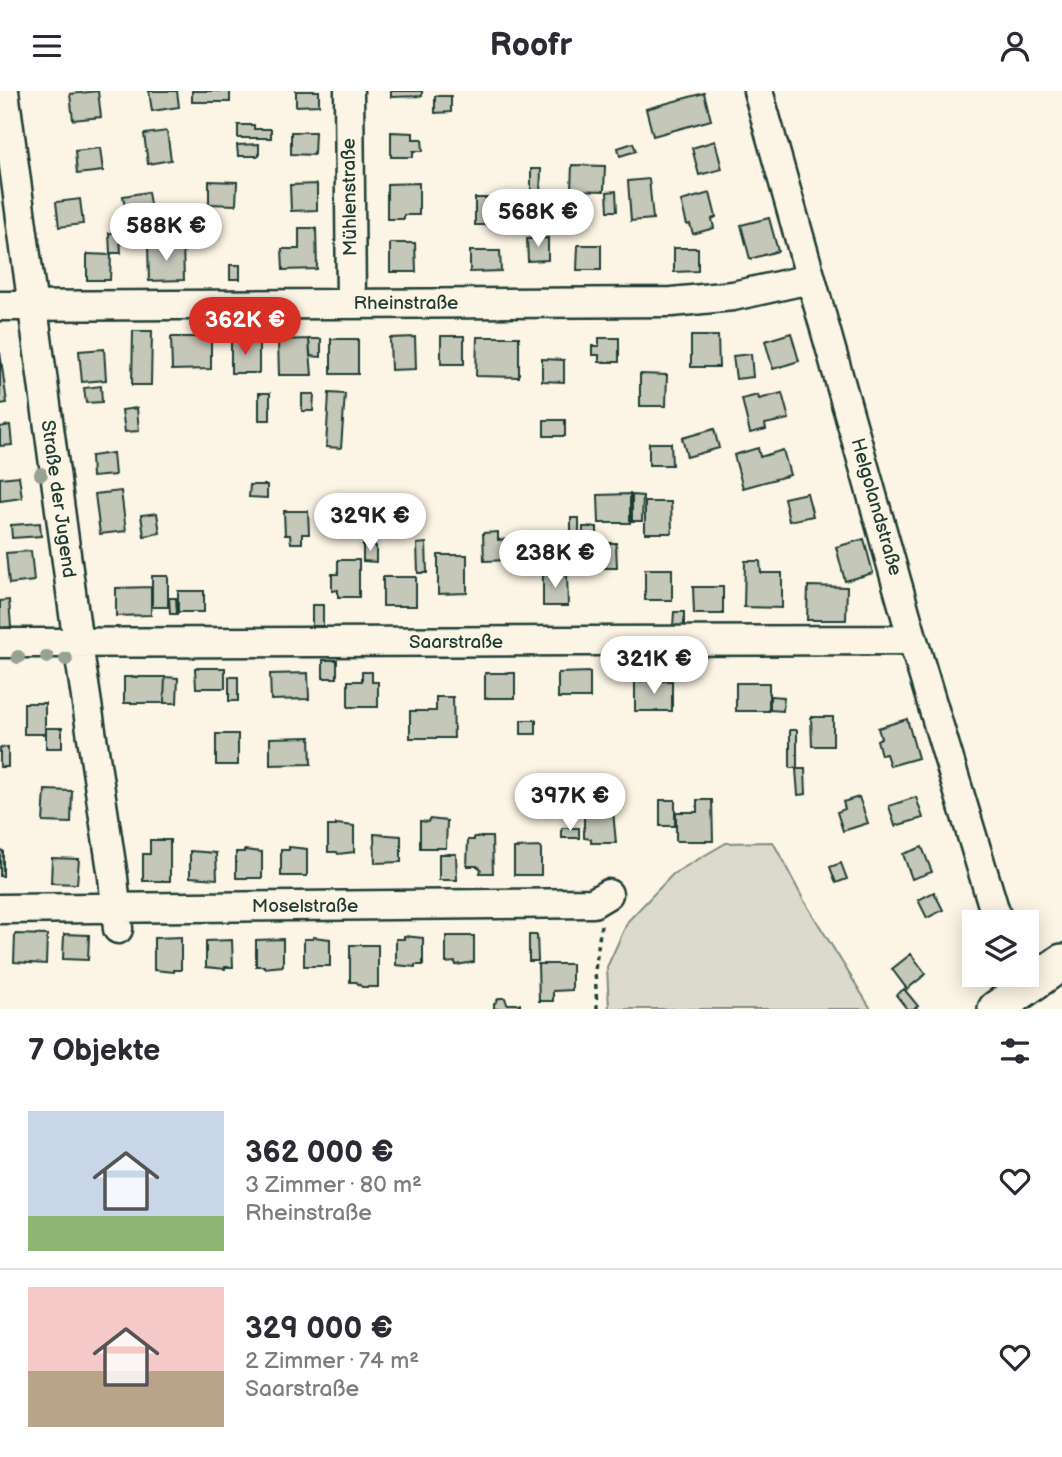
<!DOCTYPE html>
<html lang="de">
<head>
<meta charset="utf-8">
<style>
  :root { --surface:#fff; --page:#f2f2f3; --text:#2b2b33; --muted:#7c7c81; --line:#e1e1e2; --accent:#d93025 }
  body { margin:0; font-family:"Balsamiq Sans",sans-serif; background:var(--page); color:var(--text); height:100vh; display:flex; flex-direction:column; font-size:26px; white-space:nowrap }
  * { box-sizing:border-box; margin:0 }
  p { font-size:23px; color:var(--muted) }
  .icon { flex:none; width:38px; height:38px; fill:none; stroke:currentColor; stroke-width:2; stroke-linecap:round; stroke-linejoin:round }
  .map { position:relative; height:918px; overflow:hidden }
  .drawer { display:flex; flex-direction:column; background:var(--surface); flex:1 }
  .drawer>* { flex:none }
  .tools { position:absolute; left:962px; top:819px; display:grid; gap:14px }
  .tools a { display:grid; place-items:center; width:77px; height:77px; border-radius:0px; background:var(--surface); box-shadow:0 4px 18px #0003; font-size:35px }
  .price { position:absolute; translate:-50% -60px; padding:0 16px; border-radius:24px; background:#fff; color:#222; font-size:23px; line-height:46px; filter:drop-shadow(0 2px 4px #0008) }
  .price::after { content:''; position:absolute; left:50%; top:42px; width:21px; height:16px; margin-left:-10px; background:inherit; clip-path:polygon(0 0,100% 0,50% 100%) }
  .price.selected { background:var(--accent); color:#fff }
  ul { padding:0; list-style:none }
  li { display:flex; align-items:center; gap:21px; height:175px; padding:0 28px }
  li+li { border-top:2px solid var(--line) }
  li span { display:grid; place-items:center; flex:none; width:196px; height:140px; border-radius:0px; color:#555 }
  li>.icon { margin-inline-start:auto }
  span .icon { width:84px; height:84px; fill:#fffc; stroke-width:1 }
  li b { font-size:30px }
  h2 { display:flex; justify-content:space-between; align-items:center; height:84px; padding:0 28px; font-size:30px }
  header { display:flex; justify-content:space-between; align-items:center; height:91px; padding:0 28px; background:var(--surface); font-size:32px; font-weight:700 }
  .map>svg:first-child { display:block }
  .green { fill:#dcdacc; stroke:#7e8c80; stroke-width:2 }
  .building { fill:#c5c7b9; stroke:#1f3d34; stroke-width:2 }
  .lines { fill:none; stroke-linecap:round; stroke-linejoin:round }
  .minor-casing { stroke:#1f3d34; stroke-width:33 }
  .major-casing { stroke:#1f3d34; stroke-width:40 }
  .path { stroke:#1f3d34; stroke-width:3.5; stroke-dasharray:5 5; stroke-linecap:butt }
  .minor { stroke:#fcf5e5; stroke-width:28 }
  .major { stroke:#fcf5e5; stroke-width:35 }
  .tree { fill:#97a194 }
  .labels { text-anchor:middle; dominant-baseline:central; stroke-width:5; stroke-linejoin:round; paint-order:stroke }
  .street-label { font-size:19px; fill:#1f3d34; stroke:#fcf5e5 }
</style>
</head>
<body>
<header><svg class="icon" aria-label="menu" viewBox="0 0 24 24"><path d="M4 6h16M4 12h16M4 18h16"/></svg>Roofr<svg class="icon" aria-label="person" viewBox="0 0 24 24"><circle cx="12" cy="8" r="4"/><path d="M4 21q1-7 8-7t8 7"/></svg></header>
<div class="map">
<svg width="1062" height="918" viewBox="0 0 1062 918">
  <rect width="100%" height="100%" fill="#fcf5e5"/>
  <filter id="ink" filterUnits="userSpaceOnUse"><feTurbulence type="fractalNoise" baseFrequency=".0143" numOctaves="2"/><feDisplacementMap in="SourceGraphic" scale="14" xChannelSelector="R" yChannelSelector="G"/><feConvolveMatrix kernelMatrix="1 2 1 2 8 2 1 2 1" color-interpolation-filters="sRGB"/></filter>
  <g filter="url(#ink)">
    <path class="green" d="M773 751 803 808 871 918H609L607 876 628 830 673 783 726 752Z"/>
    <path class="building" d="M98 0 101 26 73 29 70 3Z
      M149 0H177L179 16 152 20Z
      M192 0H230V11H192Z
      M296 0H319V14L296 15Z
      M391 0H422V5L391 6Z
      M704 2 711 29 653 45 646 18Z
      M435 5H451V21L435 22Z
      M238 34H254V38H271V47H238Z
      M167 40 171 69 148 73 144 43Z
      M291 41H315L314 64 291 63Z
      M391 41 413 42V48H422L423 60H413V66H391Z
      M715 50 722 78 699 84 692 57Z
      M633 52 636 60 620 65 618 57Z
      M259 53V65H238L237 54Z
      M100 57 103 80 77 83 75 60Z
      M572 74 605 75 604 100 571 99Z
      M531 78H541L540 106H531Z
      M649 88 653 128 631 130 628 90Z
      M209 90 237 91 236 114 209 113Z
      M419 92V124H404V128H387V93Z
      M317 93V119L291 120 290 94Z
      M616 100 617 120H608L607 101Z
      M148 101 152 126 127 129 123 105Z
      M710 102 716 126 712 128 714 137 693 143 690 133 687 134 681 110Z
      M475 107H502V134H475Z
      M80 108 83 133 59 136 56 111Z
      M769 127 778 160 750 168 741 134Z
      M299 137H316L317 178 283 179 282 158H299Z
      M109 142H120L121 162H110Z
      M548 147V169L528 170 527 148Z
      M390 152H415L416 181H390Z
      M183 154 184 189 149 190 148 155Z
      M578 154H601V179H577Z
      M674 157H698V180L674 181Z
      M470 160H500L501 180 470 181Z
      M87 163 111 164 110 189H87Z
      M230 174H240V188H230Z
      M133 240H152L151 294H132Z
      M791 242 799 270 773 278 765 250Z
      M441 245H464V273H441Z
      M691 245H718L719 276H691Z
      M171 246H211V278L172 279Z
      M415 246 416 278 391 279 390 247Z
      M477 246H519V286L476 285Z
      M599 247H619V271H599V264H592V255H599Z
      M309 248 312 284H279L278 249Z
      M309 248H321V266L310 265Z
      M331 248H358V283H331Z
      M231 250H259V282H231Z
      M104 258 106 289 82 291 79 260Z
      M0 261 7 312 0 313Z
      M751 263 753 286 736 288 733 265Z
      M542 268 564 269V291L542 290Z
      M640 283 667 284 666 315H640Z
      M101 295 102 311 86 312 84 297Z
      M259 302H270V329H259Z
      M329 302 345 303 341 357 326 356Z
      M782 302 789 328 765 333 766 338 750 342 742 308 758 304 759 308Z
      M302 303H314L313 320H302Z
      M137 317 139 340 125 341 122 319Z
      M544 329H565V345H544Z
      M10 334 12 354 0 355V336Z
      M714 338 719 357 687 366 682 347Z
      M649 352H671L672 374H649Z
      M758 357 760 366 783 359 790 384 743 397 734 364Z
      M113 362 115 384 92 386 91 365Z
      M19 385 22 407 0 410V387Z
      M250 394H267V407L249 406Z
      M121 400 126 440 100 443 95 403Z
      M807 402 813 425 789 430 784 407Z
      M630 403V432H599L598 404Z
      M632 404 643 405 642 430H632Z
      M645 411H671L672 442H645Z
      M284 420H308L309 443H302V452H291L290 444H285Z
      M157 422 160 442 144 445 141 424Z
      M571 427H579V449H571Z
      M40 432 41 445 12 447 11 434Z
      M583 436H597V450L583 451Z
      M498 441V449L510 448 511 469 484 470 483 442Z
      M542 448 562 449 561 470 541 469Z
      M864 448 873 482 845 490 836 456Z
      M426 452 427 482H418L417 453Z
      M593 452H616L617 477H593Z
      M363 454 376 455V471L363 470Z
      M31 460 34 490 9 493 6 462Z
      M438 464H467V502L438 503Z
      M338 469H359V506H338V499L332 500V483H338Z
      M745 470H760L761 482H782V517L744 516Z
      M645 478H672V509H645Z
      M567 483 568 515H543V484Z
      M152 485H168V516H152Z
      M383 486H416V515H383Z
      M808 495 847 496 846 529H807Z
      M151 496V524L116 525V497Z
      M693 496H723V523H694Z
      M178 500H204V521H178Z
      M169 507H176L177 523H170Z
      M9 509 11 536 0 537V510Z
      M312 514H323V535H312Z
      M674 521H684V536H673Z
      M323 569H337V587H323Z
      M195 577H225V597H196Z
      M362 581H372V591H378V616H348V590H362Z
      M590 581V607H558V582Z
      M308 582 309 608 271 609 270 583Z
      M485 582H515V607H485Z
      M124 586H165L164 612H124Z
      M165 586 178 587 177 612H164Z
      M229 586H238V610H229Z
      M635 590H672V620H635Z
      M736 592H769V620H736Z
      M770 605 784 606 783 620 770 619Z
      M436 606H453L454 647H410V620H436Z
      M24 612H45V643H24Z
      M811 626H833V655H812Z
      M907 628 918 667 890 675 886 663 881 664 877 649 881 647 878 637Z
      M521 629H536V643H521Z
      M46 637H62V657H46Z
      M790 639H797V677H790Z
      M216 643H238V674H216Z
      M310 646 311 673 270 674V647Z
      M8 656V676H0V657Z
      M796 678H805L806 703 798 704Z
      M533 694H552V718H533Z
      M45 699 72 700 71 732 43 731Z
      M859 706 868 732 843 740 837 721 845 718 843 711Z
      M916 706 923 727 895 735 889 715Z
      M660 709H675V735H660Z
      M697 709H712L713 750H676V721H697Z
      M613 720 616 752H591V748L584 747V721Z
      M429 728 447 730 446 757H420V730L428 731Z
      M336 733 354 735V761L338 763 337 761H328V735H336Z
      M562 737H579V747H562Z
      M374 743 401 745V771L375 772Z
      M474 746H492L493 782H480L481 778 477 775H467L468 749H474Z
      M150 749H170V790H143V763H150Z
      M289 756 307 758V785H281V759H289Z
      M541 756V784H514V757Z
      M922 756 932 781 912 788 903 763Z
      M0 759 3 760V785H0Z
      M244 759 262 761V787H236V761H244Z
      M190 760 216 762 217 788 190 786Z
      M439 763H456L457 789H439Z
      M52 767 79 768 77 793 51 792Z
      M841 772 847 788 836 792 830 776Z
      M934 801 943 819 927 827 918 809Z
      M15 843 47 844 46 873 14 871Z
      M64 843 89 844 88 869 63 868Z
      M529 844H537L538 870H529Z
      M404 845 423 847V874H415V876L396 874V848H404Z
      M446 845H474V871L456 874 455 871 446 872Z
      M181 846V879H174V881L154 879V847Z
      M313 846 330 848V875H304V848H313Z
      M283 848V875L264 877V875H256V849Z
      M232 849 233 876H225V878L206 876V850Z
      M350 854H378V896H362L356 891H350Z
      M911 863 926 883 907 898 892 878Z
      M538 873H572V899L553 900V910H539Z
      M904 898 918 915 914 918H907L896 904Z
      M499 907H505L507 913H520V918H494V913Z"/>
    <g class="lines">
      <defs>
        <path id="minor" d="M4 0 78 553 113 786 118 838
          M349 0 351 211
          M758 0 912 546 998 831
          M0 215 672 211 733 205 810 188
          M0 552 902 549 912 546
          M0 818 593 812 608 803"/>
        <path id="major" d="M996 918 1062 871"/>
      </defs>
      <use href="#minor" class="minor-casing"/>
      <use href="#major" class="major-casing"/>
      <path class="path" d="M597 918 595 879 601 834"/>
      <use href="#minor" class="minor"/>
      <use href="#major" class="major"/>
    </g>
    <g class="tree">
      <circle cx="41" cy="383" r="7"/>
      <circle cx="18" cy="566" r="7"/>
      <circle cx="47" cy="566" r="7"/>
      <circle cx="66" cy="568" r="7"/>
    </g>
  </g>
  <g class="labels">
    <g class="street-label">
      <text transform="translate(350 106) rotate(-91)">Mühlenstraße</text>
      <text x="406" y="212">Rheinstraße</text>
      <text transform="translate(58 408) rotate(82)">Straße der Jugend</text>
      <text transform="translate(876 416) rotate(74)">Helgolandstraße</text>
      <text x="456" y="551">Saarstraße</text>
      <text x="305" y="815">Moselstraße</text>
    </g>
  </g>
</svg>
<div class="tools">
<a><svg class="icon" aria-label="layers" viewBox="0 0 24 24"><path d="M12 4l9 5-9 5-9-5zM3 14l9 5 9-5"/></svg></a>
</div>
<b class="price" style="left:538px;top:158px">568K €</b>
<b class="price" style="left:166px;top:172px">588K €</b>
<b class="price selected" style="left:245px;top:266px">362K €</b>
<b class="price" style="left:370px;top:462px">329K €</b>
<b class="price" style="left:555px;top:499px">238K €</b>
<b class="price" style="left:654px;top:605px">321K €</b>
<b class="price" style="left:570px;top:742px">397K €</b>
</div>
<section class="drawer">
<h2>7 Objekte<svg class="icon" aria-label="filters" viewBox="0 0 24 24"><path d="M4 7h16M4 17h16"/><circle cx="9" cy="7" r="2"/><circle cx="15" cy="17" r="2"/></svg></h2>
<ul>
<li><span style="background:linear-gradient(#c9d6e8 75%,#8fb573 0)"><svg class="icon" aria-label="home" viewBox="0 0 24 24"><path d="M3 11l9-7 9 7M6 9v11h12V9"/></svg></span><div><b>362 000 €</b><p>3 Zimmer · 80 m²</p><p>Rheinstraße</p></div><svg class="icon" aria-label="heart" viewBox="0 0 24 24"><path d="M12 20l-8-8c-3-5 5-10 8-4 3-6 11-1 8 4z"/></svg></li>
<li><span style="background:linear-gradient(#f6c9c9 60%,#b9a48a 0)"><svg class="icon" aria-label="home" viewBox="0 0 24 24"><path d="M3 11l9-7 9 7M6 9v11h12V9"/></svg></span><div><b>329 000 €</b><p>2 Zimmer · 74 m²</p><p>Saarstraße</p></div><svg class="icon" aria-label="heart" viewBox="0 0 24 24"><path d="M12 20l-8-8c-3-5 5-10 8-4 3-6 11-1 8 4z"/></svg></li>
</ul>
</section>
</body>
</html>
